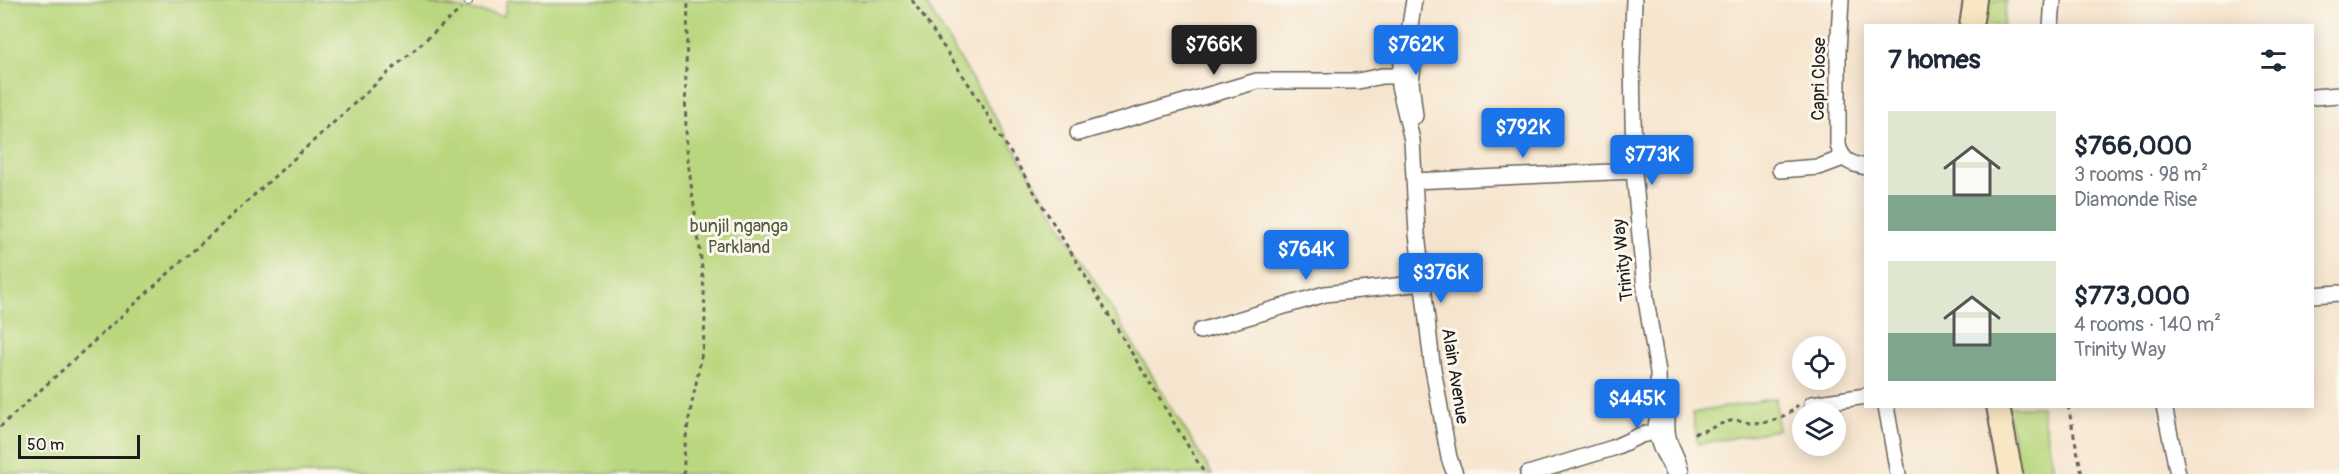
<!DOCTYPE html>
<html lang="en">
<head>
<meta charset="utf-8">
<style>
  :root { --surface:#fff; --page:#f2f2f3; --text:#1f2937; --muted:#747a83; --accent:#1a73e8 }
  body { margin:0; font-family:Pangolin,sans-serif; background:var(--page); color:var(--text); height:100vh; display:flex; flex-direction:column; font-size:22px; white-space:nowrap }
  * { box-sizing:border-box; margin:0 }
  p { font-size:20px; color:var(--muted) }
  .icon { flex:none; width:33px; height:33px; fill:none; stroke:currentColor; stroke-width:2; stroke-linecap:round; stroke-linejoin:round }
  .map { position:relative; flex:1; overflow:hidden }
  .side { position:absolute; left:1864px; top:24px; width:450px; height:384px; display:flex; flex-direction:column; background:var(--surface); border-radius:0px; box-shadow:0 3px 15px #0003 }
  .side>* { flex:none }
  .controls { position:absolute; left:1792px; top:336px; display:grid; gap:12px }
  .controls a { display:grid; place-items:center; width:54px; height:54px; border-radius:50%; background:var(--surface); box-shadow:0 3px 15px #0003; font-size:30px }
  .scale { position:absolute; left:18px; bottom:15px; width:122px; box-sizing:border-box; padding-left:6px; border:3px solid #1c1c1c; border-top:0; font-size:16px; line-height:21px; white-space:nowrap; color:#1c1c1c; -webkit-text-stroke:4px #fbf7ec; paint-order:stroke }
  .price { position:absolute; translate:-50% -51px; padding:0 14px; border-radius:6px; background:var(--accent); color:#fff; font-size:20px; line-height:39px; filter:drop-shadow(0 2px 3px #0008) }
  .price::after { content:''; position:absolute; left:50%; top:36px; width:18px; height:14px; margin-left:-9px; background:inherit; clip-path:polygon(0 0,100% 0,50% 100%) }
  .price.active { background:#222; color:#fff }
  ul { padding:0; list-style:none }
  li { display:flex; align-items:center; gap:18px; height:150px; padding:0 24px }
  li span { display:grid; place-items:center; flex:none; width:168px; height:120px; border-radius:0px; color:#555 }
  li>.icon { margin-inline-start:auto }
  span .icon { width:72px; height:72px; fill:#fffc; stroke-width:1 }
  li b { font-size:26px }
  h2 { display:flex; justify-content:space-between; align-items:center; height:72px; padding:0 24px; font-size:26px }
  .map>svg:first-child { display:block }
  .green { fill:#b9d77e; stroke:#6a7a4d; stroke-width:1.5 }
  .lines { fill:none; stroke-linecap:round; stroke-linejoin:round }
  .lane-casing { stroke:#68625a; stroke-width:10 }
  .street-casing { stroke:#68625a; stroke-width:18 }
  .secondary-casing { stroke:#68625a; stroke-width:26 }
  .path { stroke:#68625a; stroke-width:3; stroke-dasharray:4.5 4.5; stroke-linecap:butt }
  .lane { stroke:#fff; stroke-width:8 }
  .street { stroke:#fff; stroke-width:15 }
  .secondary { stroke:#f9e7c3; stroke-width:22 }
  .labels { text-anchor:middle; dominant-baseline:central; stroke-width:6; stroke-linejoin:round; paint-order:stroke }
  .street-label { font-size:18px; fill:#1c1c1c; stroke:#fbf7ec }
  .park-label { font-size:18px; fill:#535d3e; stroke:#fbf7ec }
</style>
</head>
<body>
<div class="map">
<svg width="2339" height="474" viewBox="0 0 2339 474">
  <rect width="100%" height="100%" fill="#fbf7ec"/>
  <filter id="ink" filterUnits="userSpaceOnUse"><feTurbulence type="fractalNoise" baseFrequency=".0167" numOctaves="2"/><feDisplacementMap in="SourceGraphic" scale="12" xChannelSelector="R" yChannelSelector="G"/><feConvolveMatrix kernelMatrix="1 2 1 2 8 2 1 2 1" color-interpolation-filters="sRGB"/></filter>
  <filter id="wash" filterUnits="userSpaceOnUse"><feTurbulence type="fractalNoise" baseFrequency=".008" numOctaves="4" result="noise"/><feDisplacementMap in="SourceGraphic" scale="24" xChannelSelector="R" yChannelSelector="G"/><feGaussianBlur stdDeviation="1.35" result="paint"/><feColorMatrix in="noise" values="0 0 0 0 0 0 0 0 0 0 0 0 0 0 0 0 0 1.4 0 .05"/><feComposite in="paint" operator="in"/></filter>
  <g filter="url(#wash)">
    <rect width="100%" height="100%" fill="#f6e5ce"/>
    <path class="green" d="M0 0H408L504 16 507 0H924L1212 474H0Z
      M1979 0H2006L2004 25 1975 26Z
      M1776 398 1778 430 1698 444 1692 413Z
      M2007 407H2041L2055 474H2020Z"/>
  </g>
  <g filter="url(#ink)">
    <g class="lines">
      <defs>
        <path id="lane" d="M468 1V0"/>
        <path id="street" d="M1414 0 1406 51 1400 71 1399 86 1412 140 1417 234 1432 363 1449 458 1455 474
          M1634 0 1632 61 1634 171 1646 300 1658 372 1659 411 1655 431 1661 448 1675 474
          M1841 0 1838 52V145C1842 161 1851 164 1866 167
          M2051 26 2053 0
          M2313 97 2339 95
          M1415 116 1411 81 1416 42
          M1078 133 1257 81H1358L1382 76H1399L1411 81
          M1780 170 1819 167 1843 158
          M1414 181 1634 171
          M2313 295 2339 293
          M1200 331 1325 294 1422 283
          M1666 398C1669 411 1665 424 1668 437 1671 450 1680 460 1681 474
          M1812 404 1866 396
          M1886 406 1898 474
          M2164 406 2178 474
          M1528 474 1613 448 1641 435 1651 433 1668 436"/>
        <path id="secondary" d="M1971 26 1975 0
          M1998 406 2011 474"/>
      </defs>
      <use href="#lane" class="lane-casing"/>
      <use href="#street" class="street-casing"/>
      <use href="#secondary" class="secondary-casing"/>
      <path class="path" d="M912 0 972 89 1205 474
        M2068 406 2082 474
        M0 427 390 71 461 9
        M1694 433C1708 431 1717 424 1730 421 1737 419 1743 421 1750 422 1770 425 1784 419 1798 405
        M684 474C682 420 705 369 705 315 704 263 694 212 688 160 683 107 687 53 688 0"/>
      <use href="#lane" class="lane"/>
      <use href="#street" class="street"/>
      <use href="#secondary" class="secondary"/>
    </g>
  </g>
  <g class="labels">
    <g class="street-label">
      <text transform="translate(1819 79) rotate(-89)">Capri Close</text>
      <text transform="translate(1623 260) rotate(-96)">Trinity Way</text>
      <text transform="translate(1455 376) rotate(81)">Alain Avenue</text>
    </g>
    <g class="park-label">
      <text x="739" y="226">bunjil nganga<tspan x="739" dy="21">Parkland</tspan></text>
    </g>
  </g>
</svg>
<div class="controls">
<a><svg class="icon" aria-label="locate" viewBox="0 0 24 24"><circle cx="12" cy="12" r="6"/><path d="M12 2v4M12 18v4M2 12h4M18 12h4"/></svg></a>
<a><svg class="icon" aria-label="layers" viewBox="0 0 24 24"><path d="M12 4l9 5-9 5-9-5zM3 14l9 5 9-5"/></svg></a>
</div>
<div class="scale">50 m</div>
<b class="price active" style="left:1214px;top:76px">$766K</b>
<b class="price" style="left:1416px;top:76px">$762K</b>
<b class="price" style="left:1523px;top:159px">$792K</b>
<b class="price" style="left:1652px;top:186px">$773K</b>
<b class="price" style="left:1306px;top:281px">$764K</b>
<b class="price" style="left:1441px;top:304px">$376K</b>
<b class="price" style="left:1637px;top:430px">$445K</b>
<section class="side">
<h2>7 homes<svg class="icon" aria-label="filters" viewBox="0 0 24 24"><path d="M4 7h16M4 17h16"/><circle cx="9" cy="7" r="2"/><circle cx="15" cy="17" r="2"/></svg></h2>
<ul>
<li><span style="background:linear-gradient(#dfe7d0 70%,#7fa58c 0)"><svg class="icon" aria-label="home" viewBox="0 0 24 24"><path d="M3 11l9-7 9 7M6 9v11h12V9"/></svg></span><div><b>$766,000</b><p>3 rooms · 98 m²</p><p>Diamonde Rise</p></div></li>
<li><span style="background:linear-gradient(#dfe7d0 60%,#7fa58c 0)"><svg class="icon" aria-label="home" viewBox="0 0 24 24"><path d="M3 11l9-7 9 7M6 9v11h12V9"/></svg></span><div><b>$773,000</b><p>4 rooms · 140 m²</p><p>Trinity Way</p></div></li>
</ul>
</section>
</div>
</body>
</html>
